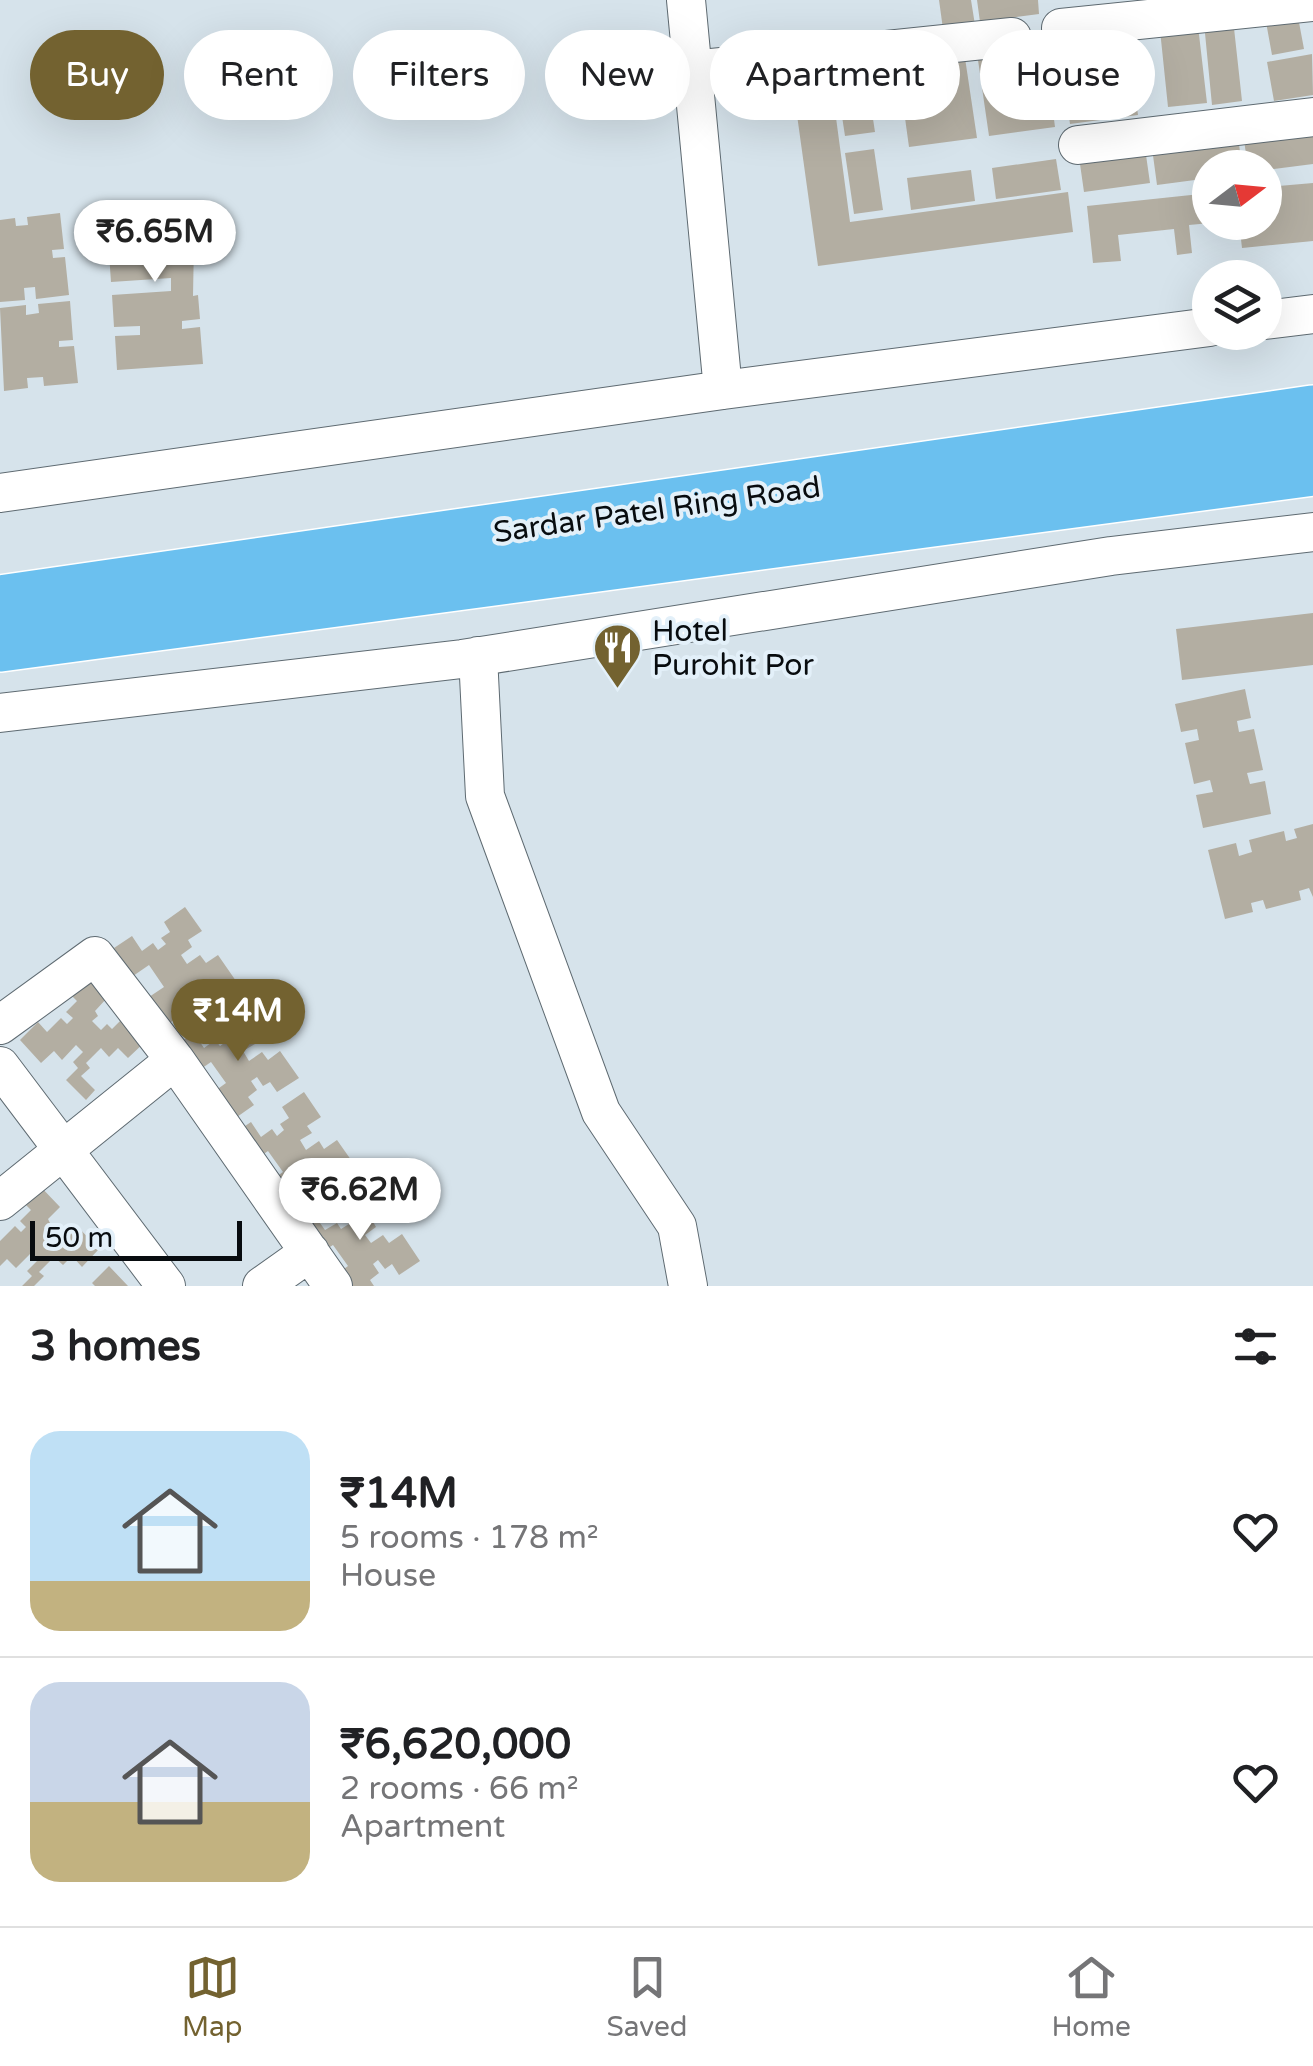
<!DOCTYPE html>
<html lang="en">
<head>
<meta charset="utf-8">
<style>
  :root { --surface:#fff; --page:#f2f2f2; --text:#202124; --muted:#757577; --line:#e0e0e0; --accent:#736230 }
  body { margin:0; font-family:"Varela Round",sans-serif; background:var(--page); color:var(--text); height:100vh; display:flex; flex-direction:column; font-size:38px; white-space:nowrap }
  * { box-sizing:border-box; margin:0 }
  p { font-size:32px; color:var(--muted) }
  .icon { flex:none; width:55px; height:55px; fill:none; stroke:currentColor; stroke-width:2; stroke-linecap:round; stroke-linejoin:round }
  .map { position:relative; height:1286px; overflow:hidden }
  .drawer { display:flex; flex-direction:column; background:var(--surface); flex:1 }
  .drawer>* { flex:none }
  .top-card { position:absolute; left:30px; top:30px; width:1255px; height:90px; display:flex; gap:20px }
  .needle { width:65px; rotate:74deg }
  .controls { position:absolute; left:1192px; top:150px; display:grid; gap:20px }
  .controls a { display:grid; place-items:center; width:90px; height:90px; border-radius:50%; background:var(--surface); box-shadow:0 10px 40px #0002; font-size:50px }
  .scale { position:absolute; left:30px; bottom:25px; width:212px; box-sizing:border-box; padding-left:10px; border:5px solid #080c0f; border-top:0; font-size:28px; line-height:35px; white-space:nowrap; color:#080c0f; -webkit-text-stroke:8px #e3f0f9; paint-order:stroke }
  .price { position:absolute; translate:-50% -85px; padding:0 22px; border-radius:35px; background:#fff; color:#222; font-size:32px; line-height:65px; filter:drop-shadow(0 2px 5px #0008) }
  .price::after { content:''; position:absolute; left:50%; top:60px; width:30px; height:22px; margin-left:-15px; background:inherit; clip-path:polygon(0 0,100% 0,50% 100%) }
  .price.current { background:var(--accent); color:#fff }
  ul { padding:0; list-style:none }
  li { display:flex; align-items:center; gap:30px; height:250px; padding:0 30px }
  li+li { border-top:2px solid var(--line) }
  li span { display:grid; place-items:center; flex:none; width:280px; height:200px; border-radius:30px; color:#555 }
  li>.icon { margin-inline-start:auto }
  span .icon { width:120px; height:120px; fill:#fffc; stroke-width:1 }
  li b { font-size:42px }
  h2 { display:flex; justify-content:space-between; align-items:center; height:120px; padding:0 30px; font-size:42px }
  .chip { padding:0 35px; border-radius:45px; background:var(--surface); box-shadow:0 10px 40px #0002; font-size:35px; line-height:90px }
  .chip.current { background:var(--accent); color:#fff }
  .menu { display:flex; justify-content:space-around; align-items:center; height:140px; border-top:2px solid var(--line); background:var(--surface); font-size:28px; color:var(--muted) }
  .menu a { display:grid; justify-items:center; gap:5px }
  .menu .current { color:var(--accent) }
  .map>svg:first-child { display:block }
  .building { fill:#b3aea2 }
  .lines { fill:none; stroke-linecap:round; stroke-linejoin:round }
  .minor-casing { stroke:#5e6a71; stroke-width:40 }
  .highway-casing { stroke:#fff; stroke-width:58 }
  .minor { stroke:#fff; stroke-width:38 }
  .highway { stroke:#6bc0ef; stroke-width:55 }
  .labels { text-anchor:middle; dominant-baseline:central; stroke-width:8; stroke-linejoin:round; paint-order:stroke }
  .street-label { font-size:30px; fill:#080c0f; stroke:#e3f0f9 }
  .poi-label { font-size:30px; fill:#080c0f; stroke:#e3f0f9; text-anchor:start }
</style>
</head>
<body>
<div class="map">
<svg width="1313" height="1286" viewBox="0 0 1313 1286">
  <rect width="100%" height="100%" fill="#d6e3eb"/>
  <path class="building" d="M939 0H971L975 25 943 29Z
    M977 0H1038L1039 14 980 22Z
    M1298 17 1304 49 1272 55 1266 22Z
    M1233 19 1242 101 1212 105 1204 23Z
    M1198 26 1207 103 1168 107 1160 30Z
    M1126 30 1138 115 1070 124 1058 39Z
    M1045 51 1055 127 989 136 978 60Z
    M1312 54 1313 95 1274 101 1267 62Z
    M965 58 977 138 909 147 898 67Z
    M830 73 850 222 1068 192 1073 232 818 266 792 79Z
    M866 73 875 132 845 136 836 77Z
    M1313 130V164L1265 170 1248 168 1244 140Z
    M1238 136 1242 168H1210V178L1157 185 1152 148Z
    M1145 148 1150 183 1084 192 1079 157Z
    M874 149 883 210 854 214 845 153Z
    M1056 159 1061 190 996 199 992 168Z
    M971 170 975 201 911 210 907 178Z
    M1265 180 1268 187 1313 183V241L1242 248 1239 222H1265Z
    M1210 193V223L1189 225 1192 253 1177 255 1174 229 1118 235 1121 261 1093 263 1087 206Z
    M191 200 193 232 174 234 175 243 194 242 193 296 198 295 200 319 182 321V329L200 327 203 364 117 370 115 336 140 335V326L114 327 112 295 171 291V278L111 282 109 253 133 251V242L108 244 105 206Z
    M60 213 64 249 52 250 53 258 65 257 69 295 36 299 35 287 24 288 25 300 0 302V220L15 218 16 226 28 225 27 217Z
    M70 301 73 340 59 341V347L74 346 78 383 44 386 43 377 27 378 28 388 4 391 0 308 26 305V315L39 313 38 304Z
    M1313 613V665L1182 680 1176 629Z
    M1245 689 1251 718 1237 721 1239 732 1254 729 1263 770 1247 773 1250 784 1265 781 1271 814 1203 828 1196 795 1213 792 1210 780 1194 784 1185 743 1199 740 1197 729 1181 732 1175 704Z
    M1313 824V897L1309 888 1299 891 1301 900 1266 909 1263 900 1251 903 1253 912 1225 919 1208 850 1236 843 1239 856 1252 852 1249 840 1284 831 1286 841 1297 838 1294 829Z
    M185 907 202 931 188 940 192 947 181 955 187 964 200 955 206 963 218 955 236 981 216 995 208 985 201 990 195 981 189 984 195 994 186 1000 192 1008 165 1026 146 999 164 987 149 965 133 976 114 948 132 936 142 951 153 943 158 950 166 944 161 938 170 932 164 922Z
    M85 976 107 998 95 1011 98 1016 92 1021 101 1030 107 1024 112 1029 123 1018 146 1041 128 1058 118 1048 109 1057 101 1048 86 1063 90 1068 81 1076 95 1090 86 1100 66 1080 78 1068 73 1062 83 1052 76 1045 62 1060 54 1051 41 1063 20 1040 38 1022 47 1032 61 1018 67 1024 73 1018 66 1012 77 1001 68 992Z
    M247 1003 264 1027 250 1037 255 1044 243 1051 249 1061 262 1052 268 1060 280 1051 299 1078 277 1092 270 1082 263 1086 257 1077 251 1081 257 1090 248 1097 254 1105 227 1124 208 1096 226 1083 211 1062 195 1073 176 1045 194 1033 204 1048 215 1040 220 1046 227 1041 223 1035 232 1029 225 1018Z
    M304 1092 321 1117 307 1126 312 1133 300 1140 306 1150 319 1141 324 1149 337 1140 356 1167 335 1181 327 1171 320 1175 314 1166 308 1170 314 1179 305 1186 311 1194 284 1213 265 1185 283 1172 268 1151 252 1162 233 1134 251 1122 261 1137 272 1129 277 1136 284 1130 280 1124 289 1118 282 1107Z
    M38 1184 60 1207 48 1219 51 1225 46 1230 54 1238 60 1232 66 1237 77 1226 99 1249 82 1267 72 1256 63 1265 54 1257 39 1272 44 1276 34 1286H22L32 1276 27 1271 37 1261 30 1254 16 1268 7 1259 0 1266V1241L15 1226 21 1232 26 1227 20 1221 31 1210 22 1201Z
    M369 1186 385 1210 372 1220 376 1227 365 1235 371 1243 383 1235 389 1243 402 1234 420 1261 399 1275 392 1264 385 1269 378 1260 373 1264 379 1273 370 1280 374 1286H334L330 1279 348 1266 333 1245 316 1256 298 1228 315 1216 325 1230 337 1223 341 1229 349 1224 344 1218 354 1211 347 1201Z
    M109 1266 128 1286H95L92 1283Z"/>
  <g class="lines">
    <defs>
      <path id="minor" d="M686 0 723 390
        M1061 28 1313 2
        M692 70 1012 37
        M1078 145 1313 117
        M1265 320 1313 314
        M0 493 723 390 1210 327
        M478 656 485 796 601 1112 677 1226 688 1286
        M0 713 462 659 1111 556 1313 532
        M0 1025 95 956 175 1060
        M0 1066 166 1286
        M0 1201 175 1060 333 1286
        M262 1286 310 1252"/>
      <path id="highway" d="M0 603 1313 413
        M0 644 1313 468"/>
    </defs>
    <use href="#minor" class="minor-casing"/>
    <use href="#highway" class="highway-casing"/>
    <use href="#minor" class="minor"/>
    <use href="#highway" class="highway"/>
  </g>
  <defs>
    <symbol id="restaurant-pin" viewBox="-11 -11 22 30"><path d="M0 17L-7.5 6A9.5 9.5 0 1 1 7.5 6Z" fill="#736230" stroke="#e3f0f9"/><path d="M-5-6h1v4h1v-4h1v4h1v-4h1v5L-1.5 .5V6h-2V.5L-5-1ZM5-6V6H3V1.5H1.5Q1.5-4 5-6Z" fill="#fff"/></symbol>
  </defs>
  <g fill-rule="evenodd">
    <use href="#restaurant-pin" x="590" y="620" width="55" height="75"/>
  </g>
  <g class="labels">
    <g class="street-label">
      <text transform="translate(657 510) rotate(-8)">Sardar Patel Ring Road</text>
    </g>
    <g class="poi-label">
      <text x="652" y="631">Hotel<tspan x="652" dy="34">Purohit Por</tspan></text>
    </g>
  </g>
</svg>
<div class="controls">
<a><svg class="needle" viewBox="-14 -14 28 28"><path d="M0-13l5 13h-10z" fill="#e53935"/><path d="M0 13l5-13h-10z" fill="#757577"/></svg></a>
<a><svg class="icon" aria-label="layers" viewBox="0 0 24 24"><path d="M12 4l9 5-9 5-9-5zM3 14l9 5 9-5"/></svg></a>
</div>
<div class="scale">50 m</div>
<b class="price" style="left:155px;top:285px">₹6.65M</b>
<b class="price current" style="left:238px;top:1064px">₹14M</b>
<b class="price" style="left:360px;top:1243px">₹6.62M</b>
<div class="top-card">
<a class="chip current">Buy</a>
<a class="chip">Rent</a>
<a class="chip">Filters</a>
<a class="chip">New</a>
<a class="chip">Apartment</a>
<a class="chip">House</a>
</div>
</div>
<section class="drawer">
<h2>3 homes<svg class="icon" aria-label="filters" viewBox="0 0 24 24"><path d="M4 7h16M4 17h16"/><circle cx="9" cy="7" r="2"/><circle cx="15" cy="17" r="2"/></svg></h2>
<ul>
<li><span style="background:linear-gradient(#bfe0f5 75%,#c2b280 0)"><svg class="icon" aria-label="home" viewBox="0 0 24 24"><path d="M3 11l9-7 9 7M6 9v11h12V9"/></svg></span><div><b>₹14M</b><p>5 rooms · 178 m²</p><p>House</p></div><svg class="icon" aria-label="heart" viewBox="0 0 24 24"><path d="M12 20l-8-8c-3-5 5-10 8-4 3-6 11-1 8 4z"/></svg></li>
<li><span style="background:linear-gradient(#c9d6e8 60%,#c2b280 0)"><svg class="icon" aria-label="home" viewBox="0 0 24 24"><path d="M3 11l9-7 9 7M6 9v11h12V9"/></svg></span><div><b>₹6,620,000</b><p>2 rooms · 66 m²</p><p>Apartment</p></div><svg class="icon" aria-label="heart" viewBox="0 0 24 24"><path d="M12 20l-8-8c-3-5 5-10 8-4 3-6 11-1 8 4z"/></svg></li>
</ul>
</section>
<nav class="menu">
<a class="current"><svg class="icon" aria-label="map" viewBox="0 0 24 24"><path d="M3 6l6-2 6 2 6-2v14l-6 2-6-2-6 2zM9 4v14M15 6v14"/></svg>Map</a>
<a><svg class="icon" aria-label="saved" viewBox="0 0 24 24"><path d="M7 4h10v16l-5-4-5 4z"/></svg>Saved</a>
<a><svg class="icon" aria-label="home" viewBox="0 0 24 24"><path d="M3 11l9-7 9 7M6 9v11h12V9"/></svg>Home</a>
</nav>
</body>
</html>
